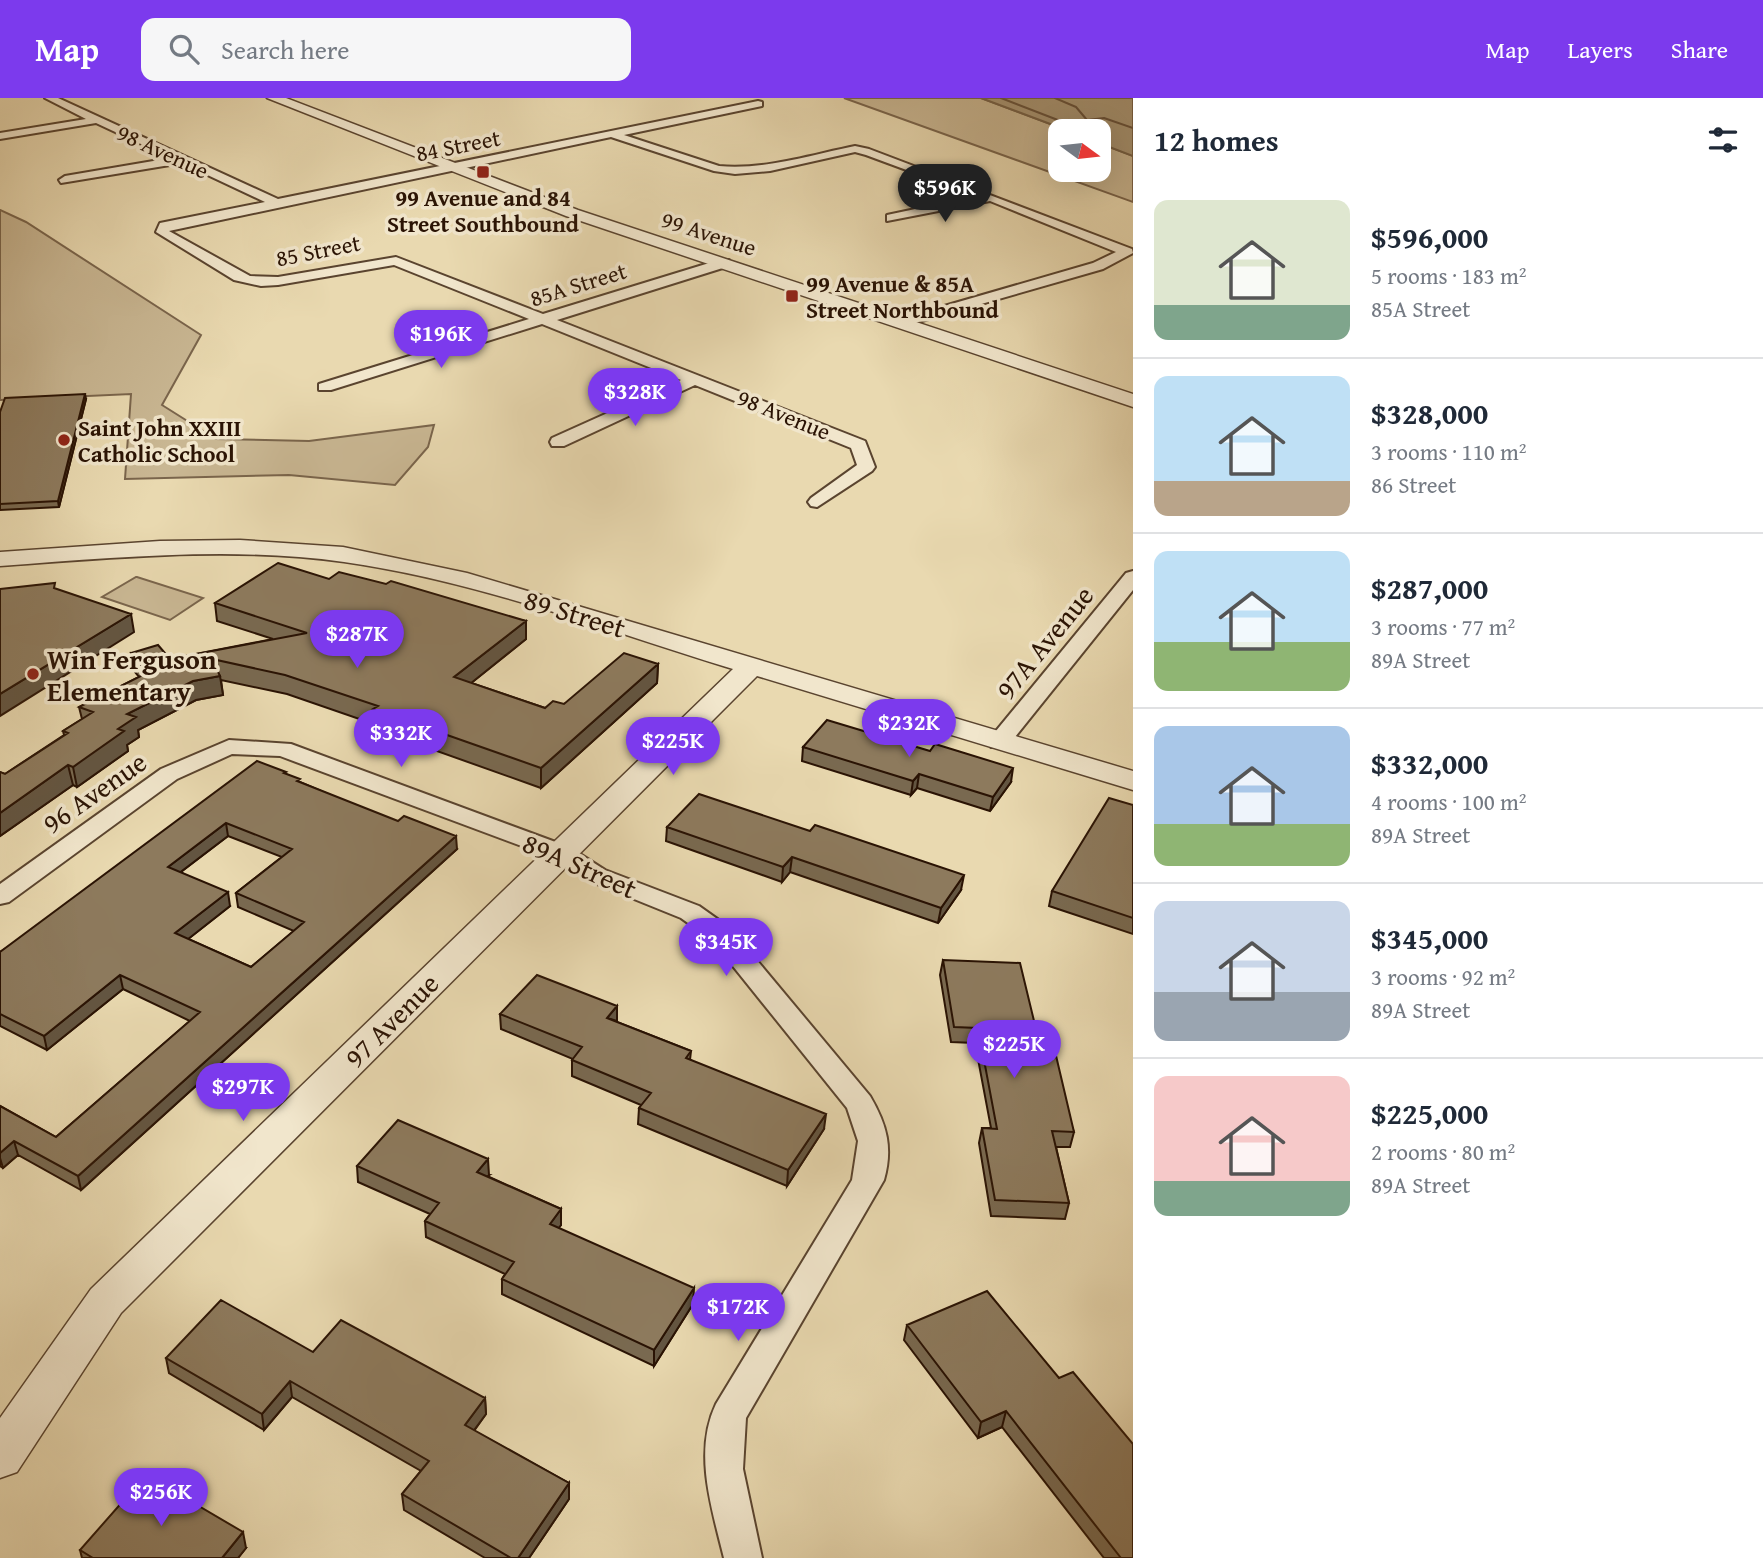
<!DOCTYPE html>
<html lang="en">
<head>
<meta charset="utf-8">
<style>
  :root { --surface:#fff; --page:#f6f6f7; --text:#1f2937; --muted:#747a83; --line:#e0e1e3; --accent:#7c3aed }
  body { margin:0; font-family:"Gentium Book Plus",serif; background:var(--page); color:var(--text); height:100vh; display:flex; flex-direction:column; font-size:26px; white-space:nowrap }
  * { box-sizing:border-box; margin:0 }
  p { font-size:23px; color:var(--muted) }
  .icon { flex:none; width:38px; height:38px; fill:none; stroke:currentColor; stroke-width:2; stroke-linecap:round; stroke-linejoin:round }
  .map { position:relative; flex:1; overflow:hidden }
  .drawer { display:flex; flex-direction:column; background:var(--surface); width:630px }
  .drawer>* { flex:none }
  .needle { width:46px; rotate:105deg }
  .controls { position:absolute; left:1048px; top:21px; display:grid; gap:14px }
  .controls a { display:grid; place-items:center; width:63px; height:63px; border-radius:14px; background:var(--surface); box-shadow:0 7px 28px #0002; font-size:35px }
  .price { position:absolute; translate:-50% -60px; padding:0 16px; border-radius:24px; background:var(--accent); color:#fff; font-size:23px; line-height:46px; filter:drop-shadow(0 2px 4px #0008) }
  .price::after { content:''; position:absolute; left:50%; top:42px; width:21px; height:16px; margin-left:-10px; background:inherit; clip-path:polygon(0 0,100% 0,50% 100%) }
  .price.active { background:#222; color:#fff }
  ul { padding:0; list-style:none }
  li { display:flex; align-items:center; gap:21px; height:175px; padding:0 21px }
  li+li { border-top:2px solid var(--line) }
  li span { display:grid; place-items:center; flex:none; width:196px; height:140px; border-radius:14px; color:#555 }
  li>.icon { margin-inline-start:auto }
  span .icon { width:84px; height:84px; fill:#fffc; stroke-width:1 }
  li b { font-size:30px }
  h2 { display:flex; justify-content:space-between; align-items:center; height:84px; padding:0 21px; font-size:30px }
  header { display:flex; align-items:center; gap:42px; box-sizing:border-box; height:98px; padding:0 35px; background:var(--accent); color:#fff }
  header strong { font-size:33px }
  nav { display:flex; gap:38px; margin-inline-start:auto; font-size:24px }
  .search { width:490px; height:63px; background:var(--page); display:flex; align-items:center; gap:18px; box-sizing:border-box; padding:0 24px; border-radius:14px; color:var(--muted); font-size:26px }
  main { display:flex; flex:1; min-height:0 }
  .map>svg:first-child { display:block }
  .green { fill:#c9b793; stroke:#7a654c; stroke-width:2 }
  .water { fill:#a89676; stroke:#766248; stroke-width:2 }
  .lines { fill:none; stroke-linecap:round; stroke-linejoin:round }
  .shore { stroke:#69543d; stroke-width:2 }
  .minor-casing { stroke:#5a442f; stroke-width:4 }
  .tertiary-casing { stroke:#5a442f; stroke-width:3 }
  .minor { fill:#f1e6cc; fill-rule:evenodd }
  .tertiary { fill:#f1e6cc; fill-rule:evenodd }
  .wall { fill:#796950; stroke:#2a1304; stroke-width:2; fill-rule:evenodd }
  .shaded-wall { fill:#635541; stroke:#2a1304; stroke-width:2 }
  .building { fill:#8d7a5d; stroke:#2a1304; stroke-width:2; fill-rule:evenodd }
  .poi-dot { fill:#8f2418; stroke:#f1e6cc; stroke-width:2.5 }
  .labels { text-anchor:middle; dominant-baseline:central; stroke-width:7; stroke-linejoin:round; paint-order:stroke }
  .far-street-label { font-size:23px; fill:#2a1304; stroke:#f1e6cc }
  .far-poi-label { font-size:23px; font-weight:bold; fill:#2a1304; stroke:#f1e6cc; text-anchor:start }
  .street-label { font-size:28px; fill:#2a1304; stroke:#f1e6cc }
  .poi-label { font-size:28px; font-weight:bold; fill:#2a1304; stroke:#f1e6cc; text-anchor:start }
</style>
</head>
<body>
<header>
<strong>Map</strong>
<div class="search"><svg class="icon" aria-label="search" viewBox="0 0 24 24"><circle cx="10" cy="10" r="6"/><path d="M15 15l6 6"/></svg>Search here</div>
<nav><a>Map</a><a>Layers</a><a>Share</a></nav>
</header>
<main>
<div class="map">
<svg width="1133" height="1460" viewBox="0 0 1133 1460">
  <rect width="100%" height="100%" fill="#e9d9b0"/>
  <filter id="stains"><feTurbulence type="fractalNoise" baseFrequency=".00286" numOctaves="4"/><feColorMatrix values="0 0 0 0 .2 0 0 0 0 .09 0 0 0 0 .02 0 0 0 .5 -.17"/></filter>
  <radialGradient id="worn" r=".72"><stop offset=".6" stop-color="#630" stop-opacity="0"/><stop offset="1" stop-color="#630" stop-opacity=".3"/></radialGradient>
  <path class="green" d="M844 0H981L1069 33H1060V72H1099V45L1133 58V104Z
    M0 112 26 124 201 237 162 307 216 341 309 343 434 327 428 349 395 387 289 377 125 381 131 296 0 302Z
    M136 479H137L203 500 170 522 102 499Z"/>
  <path class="water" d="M981 0H1133V58L1099 45V33H1069Z"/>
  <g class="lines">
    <path class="shore" d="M1001 0 1063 24 1068 33
      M1055 0 1076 9 1087 22 1104 20 1133 30"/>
    <defs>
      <path id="minor" d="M45 0H58L278 101 758 3 762 4V8L624 37 719 68C766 72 810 57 855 48L869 51 1132 151 1133 155 1103 171 901 229 894 225 896 222 1093 165 1116 154 990 103 887 123V117L977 98 866 57 855 54 770 73 735 76 714 73 611 39 169 133 250 178 278 179 396 159 543 216 719 162H729V168L557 222 865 343 875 369 872 373 817 409 811 408 808 404 811 400 857 367 851 350 695 287 564 348H552L550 344 552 340 681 282 542 226 331 292H319V286L529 221 394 167 278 187 261 188 234 182 156 134 160 125 265 104 182 65 61 85 59 82 65 78 171 60 96 25 0 41V35L86 21Z
        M1133 473V492L1007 649H991L988 644 991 639 1126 475Z
        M229 642 291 646 569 749 605 772 699 808 730 830 870 998C887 1027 893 1050 884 1082L746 1320 743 1371 762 1460H724C712 1411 693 1354 716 1306L852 1082 858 1043 847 1010 712 842 681 820 587 782 551 759 280 658 232 656 177 681 9 804 0 806V786L161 671Z"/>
      <path id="tertiary" d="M267 0H286L578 112 1133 296V309L566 118Z
        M240 442 343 449 467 475 1133 673V692L757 578 121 1215 17 1374 0 1380V1320L91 1191 733 571C606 532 477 483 344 464 231 448 114 460 0 468V454L160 443Z"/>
    </defs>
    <use href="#minor" class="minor-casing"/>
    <use href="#tertiary" class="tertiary-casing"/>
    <use href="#minor" class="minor"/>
    <use href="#tertiary" class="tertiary"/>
  </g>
  <path class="wall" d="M86 301 59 409 0 412V314Z
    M329 481 526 523V541L471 585 545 610 564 606 658 566 657 585 541 690 375 631 374 626 287 596 221 582 223 597 196 602 138 632 139 639 127 647 128 653 77 689 73 687 0 738V674L5 676 64 637 63 633 82 621 79 609 139 579 135 574 131 555 170 561 273 541 217 523 215 505Z
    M803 649 1011 684 990 713 917 690 911 697 802 663Z
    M286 676 300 684 457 751 81 1092 18 1057 3 1070 0 1068V1008L56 1039 190 923 123 891 47 952 0 928V854ZM228 738 282 759 236 795 238 809 294 833 251 869 188 841 230 808 181 774Z
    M1133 707V836L1049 808 1052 793Z
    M667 729 961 792 938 825 790 774 782 784 666 743Z
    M943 862 1035 927 1074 1034 1070 1049H1056L1069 1105 1065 1121 991 1118 979 1045 982 1030H991L975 945 951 944 940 877Z
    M500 916 617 924 691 953 690 962 824 1031 787 1088 638 1026 639 1010 641 1007 572 978V962L573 961 501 931Z
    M357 1068 489 1077 487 1078 561 1111V1127L558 1130 693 1206 654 1268 502 1196V1181L505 1176 426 1139 425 1123 430 1116 358 1084Z
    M907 1227 1059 1280 1133 1460H1104L1002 1329 978 1340 904 1242Z
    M313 1254 485 1300 486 1316 474 1333 569 1385V1401L529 1460H485L404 1412 402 1396 421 1373 292 1299 264 1332 169 1275 166 1260Z
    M246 1450 238 1460H82L80 1452Z"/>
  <path class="shaded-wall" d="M85 296 86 301 59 409 58 403Z
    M131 516 134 534 0 618V596Z
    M526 523V541L455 598 454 579Z
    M658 566 657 585 541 690V670Z
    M220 578 223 597 196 602 138 632 139 639 127 647 128 653 77 689 73 669 118 631 127 616 193 583Z
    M68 667 73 687 0 738V715Z
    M1013 670 1011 684 990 713 993 699Z
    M919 676 917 690 911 697 913 683Z
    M226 725 228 738 170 782 168 769Z
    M456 738 457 751 81 1092 78 1078Z
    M792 759 790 774 782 784 783 769Z
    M964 777 961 792 938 825 941 810Z
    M228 794 230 808 178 849 175 835Z
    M120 877 123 891 47 952 44 938Z
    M617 908V923L607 920Z
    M826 1016 824 1031 787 1088 788 1072Z
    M14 1043 18 1057 3 1070 0 1060V1055Z
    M488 1061 489 1077 478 1090 477 1074Z
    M561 1111V1127L550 1142V1126Z
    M694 1190 693 1206 654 1268V1252Z
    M290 1283 292 1299 264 1332 262 1316Z
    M485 1300 486 1316 466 1343 465 1327Z
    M1006 1313 1002 1329 978 1340 981 1324Z
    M569 1385V1401L529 1460H518Z
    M243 1434 246 1450 238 1460H222Z"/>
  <path class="building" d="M85 296 58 403 0 406V314L5 300Z
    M278 465 329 481 339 474 386 486 391 483 526 523 454 579 545 610 553 603 564 606 624 555 658 566 541 670 373 611 378 608 285 577 212 561 220 578 193 583 127 616 136 619 118 631 124 633 73 669 68 667 0 715V674L5 676 68 635 63 633 93 614 79 609 147 575 131 555 158 547 170 561 307 535 215 505Z
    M55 485 54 490 131 516 0 596V491Z
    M827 622 930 653 935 646 1013 670 993 699 919 676 913 683 803 649Z
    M257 663 286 674 284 675 300 681 297 683 398 723 404 718 456 738 78 1078 14 1043 0 1055V1008L56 1039 200 914 120 877 44 938 0 916V854ZM226 725 292 751 236 795 304 824 251 869 175 835 228 794 168 769Z
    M699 696 810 733 815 727 964 777 941 810 792 759 783 769 667 729Z
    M1109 700 1133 707V820L1052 793Z
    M943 862 1020 865 1035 927 1049 928 1074 1034 1052 1033 1069 1105 995 1102 982 1030 997 1031 978 930 954 929Z
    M537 877 617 908 607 920 691 953 686 960 826 1016 788 1072 639 1010 651 995 572 962 582 949 500 916Z
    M398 1022 488 1061 477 1074 561 1111 550 1126 694 1190 654 1252 502 1181 514 1164 425 1123 439 1105 357 1068Z
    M987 1193 1059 1280 1073 1274 1133 1346V1460H1121L1006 1313 981 1324 907 1227Z
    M221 1202 313 1254 341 1222 485 1300 465 1327 569 1385 518 1460H511L402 1396 429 1363 290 1283 262 1316 166 1260Z
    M146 1377 243 1434 222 1460H93L80 1452Z"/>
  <g class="poi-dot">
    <rect x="476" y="67" width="14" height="14" rx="3.5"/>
    <rect x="785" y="191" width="14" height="14" rx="3.5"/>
    <circle cx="64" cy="342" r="7"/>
    <circle cx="33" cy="576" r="7"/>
  </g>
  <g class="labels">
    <g class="far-street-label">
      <text transform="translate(458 47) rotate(-11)">84 Street</text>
      <text transform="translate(163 53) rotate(25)">98 Avenue</text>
      <text transform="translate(709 135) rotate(18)">99 Avenue</text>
      <text transform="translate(318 152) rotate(-11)">85 Street</text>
      <text transform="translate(578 186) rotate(-17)">85A Street</text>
      <text transform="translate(784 316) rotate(22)">98 Avenue</text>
    </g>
    <g class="far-poi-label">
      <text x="483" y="99" text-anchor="middle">99 Avenue and 84<tspan x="483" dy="26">Street Southbound</tspan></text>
      <text x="806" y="185">99 Avenue &amp; 85A<tspan x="806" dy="26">Street Northbound</tspan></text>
      <text x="78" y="329">Saint John XXIII<tspan x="78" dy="26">Catholic School</tspan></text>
    </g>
    <g class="street-label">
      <text transform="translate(575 515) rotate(17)">89 Street</text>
      <text transform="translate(1044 544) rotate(-51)">97A Avenue</text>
      <text transform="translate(94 694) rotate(-35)">96 Avenue</text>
      <text transform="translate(580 767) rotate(24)">89A Street</text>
      <text transform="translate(391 922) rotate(-45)">97 Avenue</text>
    </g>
    <g class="poi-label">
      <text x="47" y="560">Win Ferguson<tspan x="47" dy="32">Elementary</tspan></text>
    </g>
  </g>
  <rect width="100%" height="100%" filter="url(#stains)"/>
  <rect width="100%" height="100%" fill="url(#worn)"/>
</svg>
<div class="controls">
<a><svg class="needle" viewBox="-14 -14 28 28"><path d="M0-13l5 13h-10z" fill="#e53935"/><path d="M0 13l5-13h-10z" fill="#747a83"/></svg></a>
</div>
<b class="price active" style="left:945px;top:126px">$596K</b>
<b class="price" style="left:441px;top:272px">$196K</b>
<b class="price" style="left:635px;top:330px">$328K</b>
<b class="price" style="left:357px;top:572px">$287K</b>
<b class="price" style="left:909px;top:661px">$232K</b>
<b class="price" style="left:401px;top:671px">$332K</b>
<b class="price" style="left:673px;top:679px">$225K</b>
<b class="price" style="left:726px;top:880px">$345K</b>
<b class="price" style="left:1014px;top:982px">$225K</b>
<b class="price" style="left:243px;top:1025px">$297K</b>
<b class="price" style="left:738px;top:1245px">$172K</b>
<b class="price" style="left:161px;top:1430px">$256K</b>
</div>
<section class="drawer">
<h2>12 homes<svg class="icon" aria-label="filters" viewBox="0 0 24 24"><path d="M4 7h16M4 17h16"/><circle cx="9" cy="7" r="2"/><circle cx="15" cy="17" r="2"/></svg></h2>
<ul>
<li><span style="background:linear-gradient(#dfe7d0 75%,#7fa58c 0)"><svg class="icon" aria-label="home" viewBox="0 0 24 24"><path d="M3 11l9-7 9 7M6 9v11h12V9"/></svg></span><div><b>$596,000</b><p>5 rooms · 183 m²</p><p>85A Street</p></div></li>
<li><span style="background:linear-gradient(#bfe0f5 75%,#b9a48a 0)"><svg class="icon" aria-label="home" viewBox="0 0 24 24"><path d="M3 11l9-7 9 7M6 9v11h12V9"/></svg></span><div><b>$328,000</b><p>3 rooms · 110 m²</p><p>86 Street</p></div></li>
<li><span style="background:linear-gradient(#bfe0f5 65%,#8fb573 0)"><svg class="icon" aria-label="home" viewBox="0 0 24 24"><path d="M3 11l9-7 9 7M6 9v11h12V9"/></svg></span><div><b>$287,000</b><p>3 rooms · 77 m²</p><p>89A Street</p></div></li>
<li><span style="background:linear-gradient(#a9c7e8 70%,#8fb573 0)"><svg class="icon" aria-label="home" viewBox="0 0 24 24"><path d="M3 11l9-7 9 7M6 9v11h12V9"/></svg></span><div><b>$332,000</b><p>4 rooms · 100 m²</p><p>89A Street</p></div></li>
<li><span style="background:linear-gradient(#c9d6e8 65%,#9aa5b1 0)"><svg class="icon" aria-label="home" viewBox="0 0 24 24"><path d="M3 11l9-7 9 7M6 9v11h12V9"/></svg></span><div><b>$345,000</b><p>3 rooms · 92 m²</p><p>89A Street</p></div></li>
<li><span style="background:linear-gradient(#f6c9c9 75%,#7fa58c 0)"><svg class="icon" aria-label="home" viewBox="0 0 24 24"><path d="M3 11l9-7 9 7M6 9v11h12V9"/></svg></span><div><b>$225,000</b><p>2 rooms · 80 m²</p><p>89A Street</p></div></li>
</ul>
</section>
</main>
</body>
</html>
